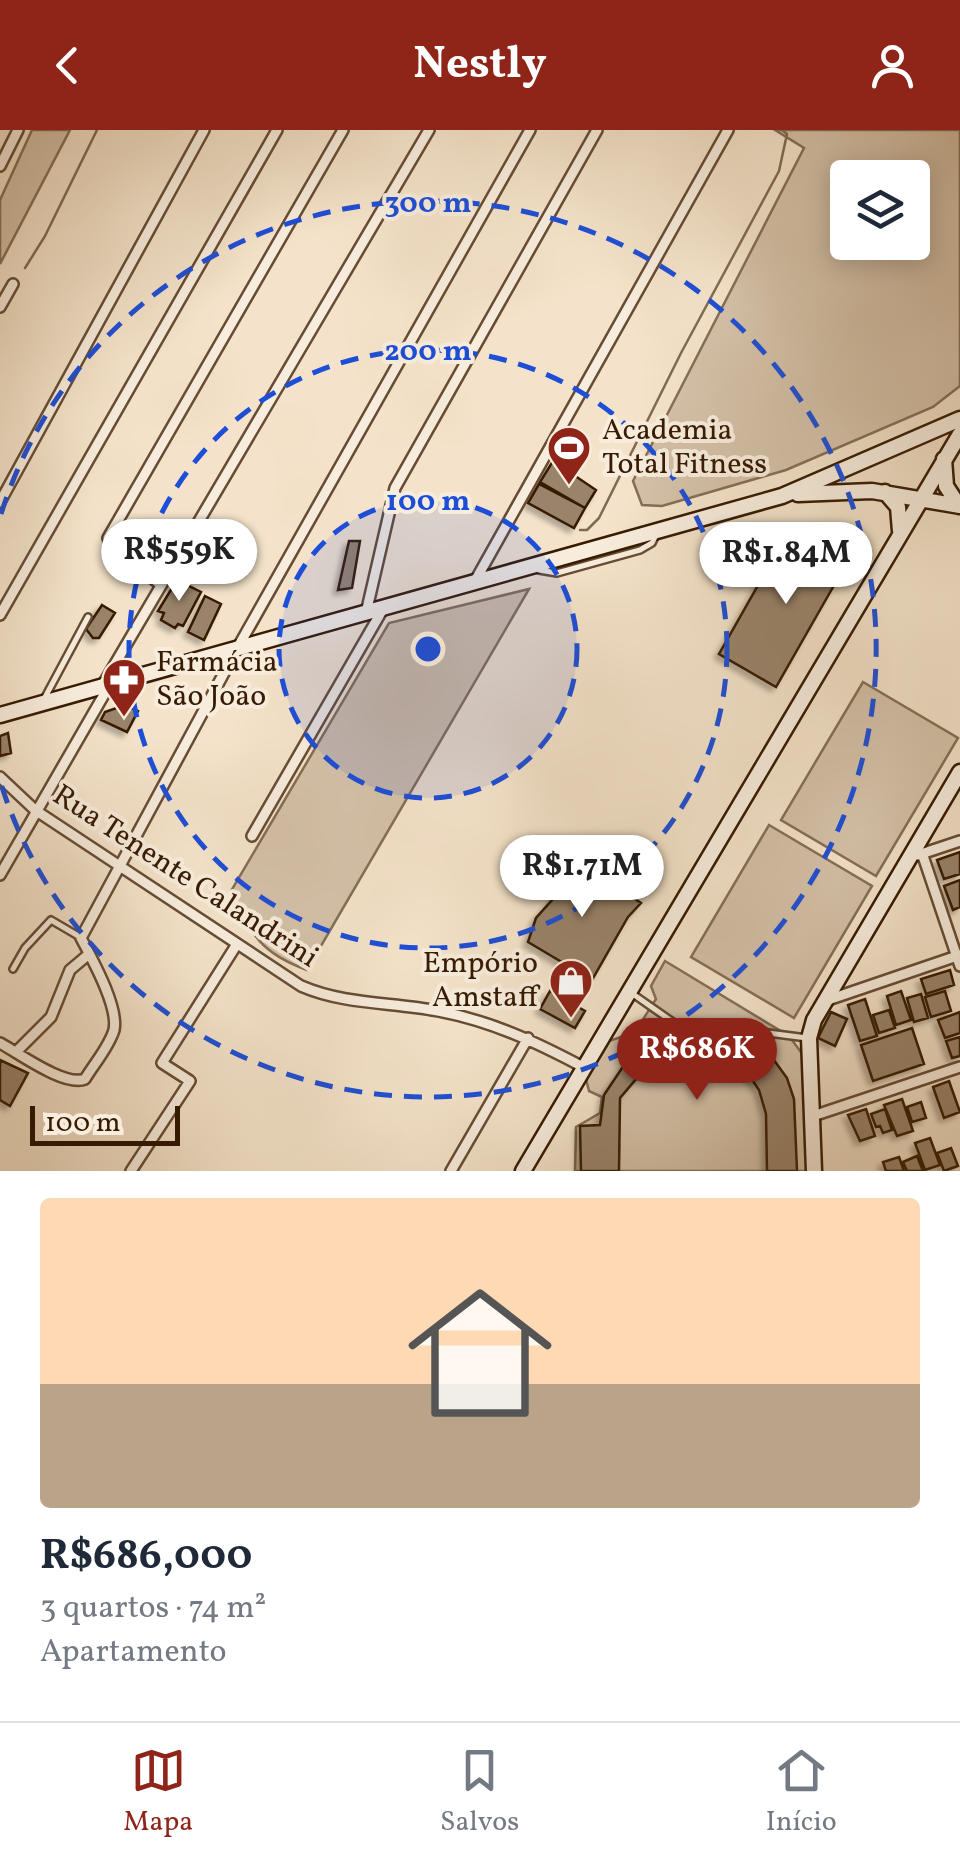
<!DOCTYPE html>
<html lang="pt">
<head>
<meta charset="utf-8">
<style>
  :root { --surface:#fff; --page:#f6f6f7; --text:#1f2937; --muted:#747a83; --line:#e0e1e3; --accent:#8f2418 }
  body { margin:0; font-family:Vollkorn,serif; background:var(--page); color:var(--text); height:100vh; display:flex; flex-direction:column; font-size:38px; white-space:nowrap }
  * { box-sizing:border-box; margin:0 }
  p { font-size:32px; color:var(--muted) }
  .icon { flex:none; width:55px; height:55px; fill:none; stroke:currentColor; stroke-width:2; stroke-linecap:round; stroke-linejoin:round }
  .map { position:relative; height:1041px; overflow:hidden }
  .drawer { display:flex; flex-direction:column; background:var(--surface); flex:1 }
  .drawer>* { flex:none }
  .controls { position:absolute; left:830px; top:30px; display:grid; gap:20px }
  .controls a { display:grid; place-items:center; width:100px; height:100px; border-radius:10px; background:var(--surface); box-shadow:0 5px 25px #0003; font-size:50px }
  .scale { position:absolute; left:30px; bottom:25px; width:150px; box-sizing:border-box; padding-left:10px; border:5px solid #361a02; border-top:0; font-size:28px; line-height:35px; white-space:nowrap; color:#361a02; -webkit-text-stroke:8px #f8eddd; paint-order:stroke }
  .price { position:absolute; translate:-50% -85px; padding:0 22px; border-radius:35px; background:#fff; color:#222; font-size:32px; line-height:65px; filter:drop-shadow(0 2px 5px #0008) }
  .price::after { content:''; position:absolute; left:50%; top:60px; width:30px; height:22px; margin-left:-15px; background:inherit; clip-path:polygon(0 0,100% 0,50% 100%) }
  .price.active { background:var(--accent); color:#fff }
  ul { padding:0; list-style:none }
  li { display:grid; align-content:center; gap:20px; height:530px; padding:0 40px }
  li+li { border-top:2px solid var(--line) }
  li span { display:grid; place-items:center; height:310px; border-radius:10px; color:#555 }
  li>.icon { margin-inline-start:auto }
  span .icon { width:180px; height:180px; fill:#fffc; stroke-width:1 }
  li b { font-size:42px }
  header { display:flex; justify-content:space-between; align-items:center; height:130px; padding:0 40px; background:var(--accent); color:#fff; font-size:45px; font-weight:700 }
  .tab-bar { display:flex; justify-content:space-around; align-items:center; height:140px; border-top:2px solid var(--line); background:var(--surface); font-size:28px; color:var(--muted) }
  .tab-bar a { display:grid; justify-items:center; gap:5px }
  .tab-bar .active { color:var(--accent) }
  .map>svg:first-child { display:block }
  .green { fill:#d4c1a8; stroke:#856e55; stroke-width:2.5; fill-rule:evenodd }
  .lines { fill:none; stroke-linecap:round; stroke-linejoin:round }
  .stream { stroke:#816a51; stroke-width:2.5 }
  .building { fill:#99836a; stroke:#361a02; stroke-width:2.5; filter:url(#shadow) }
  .lane-casing { stroke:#664c34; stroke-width:10 }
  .street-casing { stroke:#664c34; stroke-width:14 }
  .secondary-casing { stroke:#361a02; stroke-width:19 }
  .lane { stroke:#f8eddd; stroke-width:5 }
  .street { stroke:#f8eddd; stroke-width:9 }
  .secondary { stroke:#f8eddd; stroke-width:14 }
  .ring { fill:none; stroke:#1d4ed8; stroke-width:5; stroke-dasharray:18 12 }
  .labels { text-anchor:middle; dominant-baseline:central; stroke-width:8; stroke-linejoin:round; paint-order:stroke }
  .poi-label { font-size:30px; fill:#361a02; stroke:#f8eddd; text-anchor:start }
  .street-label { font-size:30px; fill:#361a02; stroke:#f8eddd }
  .centre { fill:#1d4ed8; stroke:#f8eddd; stroke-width:5 }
  .ring-label { font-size:30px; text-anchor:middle; font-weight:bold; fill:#1d4ed8; stroke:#f8eddd; stroke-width:8; stroke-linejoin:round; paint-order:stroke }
</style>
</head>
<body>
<header><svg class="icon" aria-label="back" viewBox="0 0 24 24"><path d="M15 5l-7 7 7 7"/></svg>Nestly<svg class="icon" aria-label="person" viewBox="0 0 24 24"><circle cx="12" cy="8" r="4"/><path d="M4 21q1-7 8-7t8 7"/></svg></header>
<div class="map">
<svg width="960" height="1041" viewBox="0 0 960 1041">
  <defs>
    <filter id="shadow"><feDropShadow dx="-4.5" dy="4.5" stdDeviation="2.5" flood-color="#0004"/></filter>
  </defs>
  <rect width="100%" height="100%" fill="#f4e3ca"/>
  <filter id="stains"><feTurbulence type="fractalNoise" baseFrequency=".002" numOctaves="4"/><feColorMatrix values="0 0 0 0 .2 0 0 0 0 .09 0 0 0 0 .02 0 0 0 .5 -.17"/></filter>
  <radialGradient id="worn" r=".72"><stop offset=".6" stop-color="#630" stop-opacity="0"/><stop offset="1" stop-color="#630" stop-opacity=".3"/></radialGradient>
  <path class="green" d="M32 0H70L0 134V70Z
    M775 0H960V256L933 277 786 340 662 376 642 375 633 351 804 18ZM848 48H912V112H848Z
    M529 459 307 840C260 823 252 805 231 761L389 493Z
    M863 552 958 608 876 746 781 690Z
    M769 695 872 756 794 888 691 827Z
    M665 831 789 906 803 925 807 1041H575L576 997 600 983 602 967 589 961 585 945 609 911 621 907 632 915 648 905 642 891 656 869 651 856Z"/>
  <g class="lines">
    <path class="stream" d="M25 138 45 106 97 0
      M580 400H587L599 388 681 223 779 41 787 4 782 0"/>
  </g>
  <path class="building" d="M553 331 596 360 585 378 540 352Z
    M539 354 585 378 574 398 528 373Z
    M813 398 853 422 776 557 719 524 765 443Z
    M349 411H360L352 458 338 460Z
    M177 450 201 462 183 496 178 494 175 498 161 490 164 483 158 481Z
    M205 466 221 474 204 510 188 502Z
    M102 475 115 483 99 508H93L86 499Z
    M125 575 138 581 127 602 101 590 105 582Z
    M8 603 11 623 0 626V606Z
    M960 722V744L944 749 937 730Z
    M577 730 641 773 628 787 592 850 528 812 536 788 552 770 561 747Z
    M960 750V777L953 780 944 756Z
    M950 840 954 855 926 864 921 849Z
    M550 861 585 881 575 898 540 879Z
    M901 861 911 890 896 895 887 866Z
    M945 861 951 881 931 887 925 867Z
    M921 864 928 888 914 892 907 868Z
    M865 869 877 906 860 911 848 875Z
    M889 880 895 898 879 903 873 885Z
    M831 882 847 889 835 916 818 908Z
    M960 882V903L945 908 938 890Z
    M912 898 924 934 873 951 861 915Z
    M703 907 726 910 759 931 768 922 787 948 794 969 797 1041H767L766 984 759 960 747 942 723 926 688 923 659 929 643 941 620 968 619 1041H581L580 996 600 995 604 965 622 938 647 917 675 908Z
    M960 907V926L952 928 946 911Z
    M0 930 28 943 10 976 0 970Z
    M949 951 960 982 944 988 933 957Z
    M902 969 913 1001 897 1006 884 975Z
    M921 972 926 988 912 992 907 977Z
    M866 979 875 1006 860 1011 848 985Z
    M885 979 892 1000 883 1003 880 996 876 997 871 984Z
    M930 1008 940 1035 925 1040 915 1013Z
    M951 1018 958 1036 944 1041 937 1023Z
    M917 1026 923 1041H907L903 1032Z
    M899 1027 904 1041H886L883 1032Z"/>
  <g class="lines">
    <defs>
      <path id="lane" d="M539 440 557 443 640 420 652 413 657 403
        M43 571 88 487
        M13 839 25 818 51 790 80 807
        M630 862 683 899 715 901
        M730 898 807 908"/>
      <path id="street" d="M0 36 18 0
        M0 177 13 154
        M0 372 204 0
        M475 451 728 0
        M161 455 111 416 108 408 343 0
        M366 483 395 358 597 0
        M0 485 277 0
        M102 556 429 0
        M0 647 35 680 301 856C345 875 392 872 438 881 491 891 536 912 583 937
        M252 706 383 479
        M922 723 960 836
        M918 725 960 711
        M0 745 109 556
        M825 871 960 825
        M0 913C20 924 65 957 85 949 94 934 109 917 114 900 119 877 92 829 81 808L238 517 530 0
        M16 922 51 887 70 840 89 824
        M813 986 960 937
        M131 1041 190 951 162 933 237 814
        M451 1041 528 908"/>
      <path id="secondary" d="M944 329 946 356 959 376
        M885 362 898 377 900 401
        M798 364 872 361 960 376
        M0 585 782 366 960 289
        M523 1041 960 304
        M814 1041 809 908 814 890 960 642"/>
    </defs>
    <use href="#lane" class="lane-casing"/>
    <use href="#street" class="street-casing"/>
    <use href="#secondary" class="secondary-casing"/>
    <use href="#lane" class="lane"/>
    <use href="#street" class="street"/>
    <use href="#secondary" class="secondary"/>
  </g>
  <circle cx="428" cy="519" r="149" fill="#1d4ed8" fill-opacity=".12"/>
  <g class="ring">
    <circle cx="428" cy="519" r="149"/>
    <circle cx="428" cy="519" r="299"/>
    <path d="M1 384A448 448 0 1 1 1 654"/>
  </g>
  <defs>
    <symbol id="stadium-pin" viewBox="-11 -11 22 30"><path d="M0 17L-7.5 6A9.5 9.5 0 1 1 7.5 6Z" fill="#8f2418" stroke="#f8eddd"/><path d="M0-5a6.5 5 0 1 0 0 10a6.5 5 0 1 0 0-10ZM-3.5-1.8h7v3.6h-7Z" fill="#fff"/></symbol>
    <symbol id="pharmacy-pin" viewBox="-11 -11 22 30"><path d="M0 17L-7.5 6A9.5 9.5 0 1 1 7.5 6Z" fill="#8f2418" stroke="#f8eddd"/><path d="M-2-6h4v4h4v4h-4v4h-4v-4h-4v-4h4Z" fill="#fff"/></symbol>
    <symbol id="shop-pin" viewBox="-11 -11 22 30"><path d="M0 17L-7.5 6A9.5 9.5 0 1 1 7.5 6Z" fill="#8f2418" stroke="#f8eddd"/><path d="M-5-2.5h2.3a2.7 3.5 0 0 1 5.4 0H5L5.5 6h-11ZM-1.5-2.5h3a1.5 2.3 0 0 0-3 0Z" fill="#fff"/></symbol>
  </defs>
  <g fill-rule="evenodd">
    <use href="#stadium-pin" x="544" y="293" width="50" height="68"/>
    <use href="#pharmacy-pin" x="99" y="525" width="50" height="68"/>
    <use href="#shop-pin" x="546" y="826" width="50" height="68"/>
  </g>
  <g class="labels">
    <g class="poi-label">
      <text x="602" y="301">Academia<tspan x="602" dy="34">Total Fitness</tspan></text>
      <text x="156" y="533">Farmácia<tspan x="156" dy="34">São João</tspan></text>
      <text x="538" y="834" text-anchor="end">Empório<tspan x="538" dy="34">Amstaff</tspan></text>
    </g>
    <g class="street-label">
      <text transform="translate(185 747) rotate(33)">Rua Tenente Calandrini</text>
    </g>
  </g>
  <circle cx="428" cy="519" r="15" class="centre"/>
  <g class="ring-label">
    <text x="428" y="82">300 m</text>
    <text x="428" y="230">200 m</text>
    <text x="428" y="380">100 m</text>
  </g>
  <rect width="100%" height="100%" filter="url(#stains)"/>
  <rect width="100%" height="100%" fill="url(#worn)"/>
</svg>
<div class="controls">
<a><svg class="icon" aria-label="layers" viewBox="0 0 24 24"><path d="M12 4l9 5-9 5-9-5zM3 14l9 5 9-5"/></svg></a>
</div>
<div class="scale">100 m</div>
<b class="price" style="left:179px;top:474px">R$559K</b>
<b class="price" style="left:786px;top:477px">R$1.84M</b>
<b class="price" style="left:582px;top:790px">R$1.71M</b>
<b class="price active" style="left:697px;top:973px">R$686K</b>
</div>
<section class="drawer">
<ul>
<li><span style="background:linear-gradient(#ffd9b3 60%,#b9a48a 0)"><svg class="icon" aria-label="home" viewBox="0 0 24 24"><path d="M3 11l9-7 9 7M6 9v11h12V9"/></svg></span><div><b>R$686,000</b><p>3 quartos · 74 m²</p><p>Apartamento</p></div></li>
</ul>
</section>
<nav class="tab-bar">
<a class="active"><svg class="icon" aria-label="map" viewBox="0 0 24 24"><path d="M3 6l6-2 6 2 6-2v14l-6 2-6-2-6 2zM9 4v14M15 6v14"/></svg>Mapa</a>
<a><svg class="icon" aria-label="saved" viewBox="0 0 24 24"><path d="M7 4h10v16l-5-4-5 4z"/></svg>Salvos</a>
<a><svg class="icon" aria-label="home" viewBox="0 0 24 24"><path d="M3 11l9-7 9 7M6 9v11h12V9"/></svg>Início</a>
</nav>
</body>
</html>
